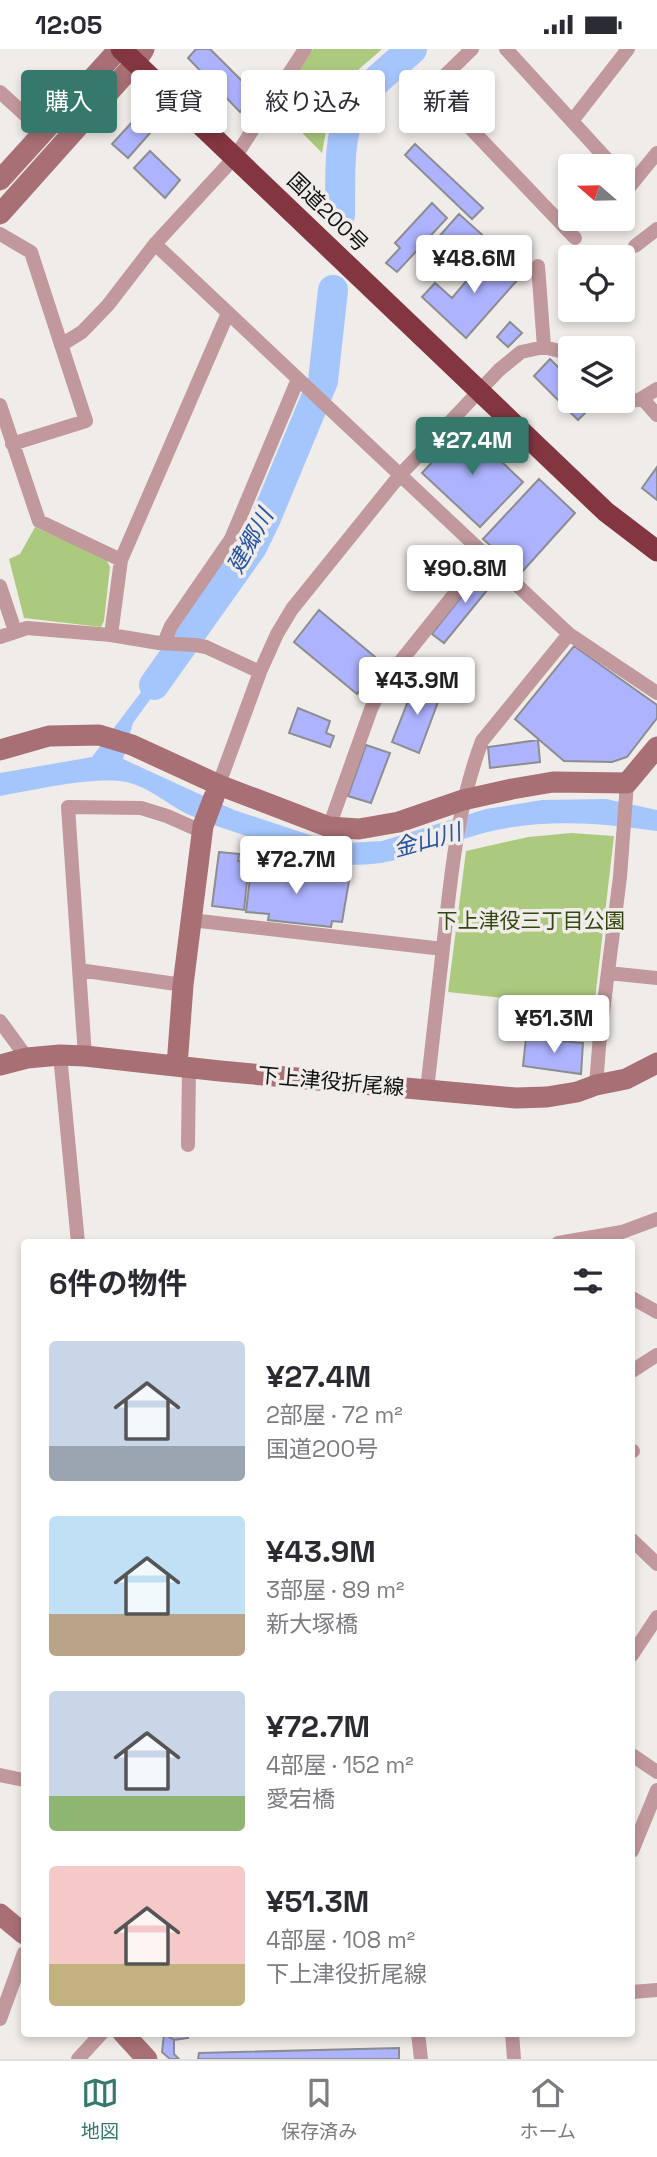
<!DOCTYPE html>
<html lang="ja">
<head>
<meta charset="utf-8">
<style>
  :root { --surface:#fff; --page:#f7f7f7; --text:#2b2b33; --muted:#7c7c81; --line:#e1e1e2; --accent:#35796d }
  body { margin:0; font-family:"Space Grotesk","Noto Sans JP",sans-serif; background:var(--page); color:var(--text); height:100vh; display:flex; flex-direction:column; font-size:26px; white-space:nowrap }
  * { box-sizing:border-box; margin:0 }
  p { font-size:23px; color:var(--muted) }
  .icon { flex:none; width:38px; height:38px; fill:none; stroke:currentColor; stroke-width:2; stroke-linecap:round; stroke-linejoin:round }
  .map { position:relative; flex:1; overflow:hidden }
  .drawer { position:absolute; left:21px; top:1190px; width:614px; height:798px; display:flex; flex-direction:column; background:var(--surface); border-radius:7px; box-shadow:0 4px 10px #0003 }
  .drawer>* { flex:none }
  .guide { position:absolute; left:21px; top:21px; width:616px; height:63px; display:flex; gap:14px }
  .needle { width:46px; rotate:290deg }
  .tools { position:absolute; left:558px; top:105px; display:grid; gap:14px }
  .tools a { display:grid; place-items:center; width:77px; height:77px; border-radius:7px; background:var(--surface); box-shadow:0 4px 10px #0003; font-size:35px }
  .price { position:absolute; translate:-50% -60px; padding:0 16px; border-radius:7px; background:#fff; color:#222; font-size:23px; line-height:46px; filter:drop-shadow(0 2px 4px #0008) }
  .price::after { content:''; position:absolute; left:50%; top:42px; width:21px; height:16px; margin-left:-10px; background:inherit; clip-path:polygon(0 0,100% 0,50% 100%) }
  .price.on { background:var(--accent); color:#fff }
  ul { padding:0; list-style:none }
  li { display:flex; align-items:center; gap:21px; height:175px; padding:0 28px }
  li span { display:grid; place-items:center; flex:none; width:196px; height:140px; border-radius:7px; color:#555 }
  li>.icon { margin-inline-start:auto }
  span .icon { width:84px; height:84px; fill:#fffc; stroke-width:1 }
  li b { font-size:30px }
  h2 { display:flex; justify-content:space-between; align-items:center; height:84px; padding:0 28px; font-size:30px }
  .pill { padding:0 24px; border-radius:7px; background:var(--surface); box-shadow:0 4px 10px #0003; font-size:24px; line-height:63px }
  .pill.on { background:var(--accent); color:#fff }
  .status { display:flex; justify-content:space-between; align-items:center; height:49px; padding:0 35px; background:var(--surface); direction:ltr }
  .status svg { height:19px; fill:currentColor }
  .dock { display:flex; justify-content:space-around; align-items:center; height:98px; border-top:2px solid var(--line); background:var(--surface); font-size:19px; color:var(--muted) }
  .dock a { display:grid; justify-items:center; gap:4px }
  .dock .on { color:var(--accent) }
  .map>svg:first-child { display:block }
  .green { fill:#acca7e }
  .water { fill:#a5c6fd }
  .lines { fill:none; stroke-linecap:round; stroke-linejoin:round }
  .river { stroke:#a5c6fd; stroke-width:30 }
  .building { fill:#aeb3ff; stroke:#8c8d90; stroke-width:2 }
  .street { stroke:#c1989b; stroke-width:14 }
  .secondary { stroke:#a86f74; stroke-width:21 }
  .highway { stroke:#843640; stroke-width:21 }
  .labels { text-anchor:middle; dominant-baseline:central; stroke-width:7; stroke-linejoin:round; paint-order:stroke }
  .street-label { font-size:21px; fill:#121110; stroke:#f0ece9 }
  .park-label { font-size:21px; fill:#354710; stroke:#f0ece9 }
  .water-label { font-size:23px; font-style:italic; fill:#2754a3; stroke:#f0ece9 }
</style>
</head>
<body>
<div class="status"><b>12:05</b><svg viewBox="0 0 49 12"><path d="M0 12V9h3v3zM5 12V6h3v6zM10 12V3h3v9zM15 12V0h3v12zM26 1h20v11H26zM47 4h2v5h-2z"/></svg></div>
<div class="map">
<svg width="657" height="2010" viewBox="0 0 657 2010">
  <rect width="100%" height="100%" fill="#f0ece9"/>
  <path class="green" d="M313 0H382C368 13 348 27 338 44 328 62 326 84 322 104L275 56Z
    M35 478 106 510 110 518 104 572 101 578 24 569 9 510 20 505Z
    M571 784 614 787 594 959 448 943 466 802 528 788Z"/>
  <path class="water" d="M172 602 184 604 133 674 123 710 234 761 313 787 346 794 382 792 486 760 542 751 606 750 657 761V782C600 774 545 769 488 783 443 794 391 821 344 815 322 812 299 803 278 797 247 787 216 778 187 765 167 755 149 738 126 733 94 727 34 741 0 747V724L92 708Z"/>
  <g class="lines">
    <path class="river" d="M340 166C341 136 337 91 351 63 362 40 394 17 412 0
      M154 636 252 498 266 469 323 332 333 241"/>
  </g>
  <path class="building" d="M196 0H210L255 45 240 63 188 9Z
    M135 70 150 84 128 109 112 95Z
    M415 95 483 159 472 170 405 106Z
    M150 102 180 131 165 149 134 119Z
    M432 154 447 169 397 223 386 214 400 199 395 194Z
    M459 165 488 191 468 214 449 219 428 200Z
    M492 202 520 228 466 289 422 248 435 234 452 249Z
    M510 273 522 284 508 298 497 288Z
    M550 310 570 330V352H592L595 354 578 371 534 327Z
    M465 378 523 433 480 478 422 424Z
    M657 418V451L642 439Z
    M539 430 575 464 521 524 483 490Z
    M485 518 497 529 444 594 432 585Z
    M319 561 381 613 357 645 294 593Z
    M574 597 657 656V669L627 708 612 713 564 712 515 670Z
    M416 632 442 642 419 704 392 693Z
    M298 659 330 672 326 684 334 687 330 698 289 684Z
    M538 691 540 713 490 719 488 698Z
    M366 696 390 704 371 754 348 747Z
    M219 803 239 805 238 812 249 813 244 861 212 857Z
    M252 811 269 814 268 821 301 822V826L349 832 342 873 332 872 331 878 268 871 269 865 246 863Z
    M526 989 583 994 581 1025 523 1017Z
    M187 1984 188 1989 174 1991 164 1984Z
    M164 1985 174 1991V2005L179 2010H170L162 2003Z
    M399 1999V2010H198L199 2004Z"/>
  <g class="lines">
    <path class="street" d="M472 0 432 39 575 189
      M506 0 613 117
      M0 43 44 83
      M572 72 628 0
      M623 129 630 137 657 104
      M0 185 31 203 86 372 12 395
      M155 195 569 585 657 644
      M635 197 657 180
      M538 217 544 298
      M61 296 82 283 108 256 155 195 235 108 305 0
      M642 349 657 366
      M623 352 639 351 657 340
      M0 356 39 472 121 511
      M0 537 15 582
      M111 586 121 511 228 264
      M0 588 27 579 111 586 159 594 195 596 206 598 260 623
      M164 594 171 577 231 490 298 330
      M216 743 260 623 277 585 292 560 400 426 499 321 521 303 544 298 563 303 570 310
      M329 778 371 660 384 633 485 507
      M191 871 443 900
      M79 921 183 936
      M608 924 657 929
      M0 972 27 1009
      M60 1006 78 1194
      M85 1007 68 758 141 759 167 767 203 783
      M596 1036 600 986 620 828 627 734
      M427 1041C433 988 439 934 445 881 452 816 459 753 482 692L569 585
      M188 1096 189 1018
      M558 1194 622 1183 657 1170
      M632 1249 657 1263
      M632 1322 657 1306
      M632 1402H633
      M632 1491 657 1515
      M632 1606 657 1568
      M632 1706 657 1723
      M0 1726 24 1731
      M632 1802 657 1741
      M632 1943 657 1941
      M0 1970 24 1904
      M418 1984 421 2010
      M512 1984 514 2010
      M78 2010 102 1984"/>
    <path class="secondary" d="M0 131 119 0
      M0 165 136 13 144 0
      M0 701 49 687 99 686 132 696 219 736 329 778 359 780 399 773 463 751 512 740 553 733 627 734 657 698
      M0 1016 27 1009 60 1006 85 1007 220 1022 516 1049 547 1048 577 1043 596 1036 626 1030 657 1014
      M177 1017 183 936 203 777 214 748
      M0 1865 24 1885
      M123 1984 147 2010"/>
    <path class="highway" d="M121 0 606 463 657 502"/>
  </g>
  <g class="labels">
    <g class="street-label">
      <text transform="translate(328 163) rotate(44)">国道200号</text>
      <text transform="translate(331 1032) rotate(5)">下上津役折尾線</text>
    </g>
    <g class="park-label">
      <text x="531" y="871">下上津役三丁目公園</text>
    </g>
    <g class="water-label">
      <text transform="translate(250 492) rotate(-61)">建郷川</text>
      <text transform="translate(427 791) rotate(-15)">金山川</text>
    </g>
  </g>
</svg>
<div class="tools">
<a><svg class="needle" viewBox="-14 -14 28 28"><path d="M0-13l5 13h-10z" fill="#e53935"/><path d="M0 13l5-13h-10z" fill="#7c7c81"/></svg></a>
<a><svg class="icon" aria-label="locate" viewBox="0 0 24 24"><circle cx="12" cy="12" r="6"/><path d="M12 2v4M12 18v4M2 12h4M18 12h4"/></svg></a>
<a><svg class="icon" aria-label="layers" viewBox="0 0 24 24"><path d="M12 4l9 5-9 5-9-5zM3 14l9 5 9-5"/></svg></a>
</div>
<b class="price" style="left:474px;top:246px">¥48.6M</b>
<b class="price on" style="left:472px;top:428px">¥27.4M</b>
<b class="price" style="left:465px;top:556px">¥90.8M</b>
<b class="price" style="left:417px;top:668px">¥43.9M</b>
<b class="price" style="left:296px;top:847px">¥72.7M</b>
<b class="price" style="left:554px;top:1006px">¥51.3M</b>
<div class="guide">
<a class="pill on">購入</a>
<a class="pill">賃貸</a>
<a class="pill">絞り込み</a>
<a class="pill">新着</a>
</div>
<section class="drawer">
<h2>6件の物件<svg class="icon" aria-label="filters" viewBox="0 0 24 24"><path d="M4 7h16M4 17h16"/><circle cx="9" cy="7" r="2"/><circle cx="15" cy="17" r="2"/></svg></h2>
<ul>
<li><span style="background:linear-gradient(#c9d6e8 75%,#9aa5b1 0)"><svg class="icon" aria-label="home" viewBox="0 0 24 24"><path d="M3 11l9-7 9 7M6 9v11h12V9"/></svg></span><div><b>¥27.4M</b><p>2部屋 · 72 m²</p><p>国道200号</p></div></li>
<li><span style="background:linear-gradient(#bfe0f5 70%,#b9a48a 0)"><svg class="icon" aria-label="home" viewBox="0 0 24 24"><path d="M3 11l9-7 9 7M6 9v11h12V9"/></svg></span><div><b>¥43.9M</b><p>3部屋 · 89 m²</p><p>新大塚橋</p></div></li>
<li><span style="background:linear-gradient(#c9d6e8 75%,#8fb573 0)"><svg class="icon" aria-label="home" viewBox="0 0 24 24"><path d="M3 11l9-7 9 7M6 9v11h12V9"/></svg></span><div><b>¥72.7M</b><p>4部屋 · 152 m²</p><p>愛宕橋</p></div></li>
<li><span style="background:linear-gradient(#f6c9c9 70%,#c2b280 0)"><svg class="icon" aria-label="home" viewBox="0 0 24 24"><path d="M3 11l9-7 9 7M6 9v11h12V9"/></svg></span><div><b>¥51.3M</b><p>4部屋 · 108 m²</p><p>下上津役折尾線</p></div></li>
</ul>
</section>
</div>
<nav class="dock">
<a class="on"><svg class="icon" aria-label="map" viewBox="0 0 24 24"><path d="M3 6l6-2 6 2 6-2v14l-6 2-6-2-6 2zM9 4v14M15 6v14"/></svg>地図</a>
<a><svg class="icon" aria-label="saved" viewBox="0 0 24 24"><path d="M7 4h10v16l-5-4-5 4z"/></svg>保存済み</a>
<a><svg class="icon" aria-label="home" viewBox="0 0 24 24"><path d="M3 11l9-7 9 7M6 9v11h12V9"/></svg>ホーム</a>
</nav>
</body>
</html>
